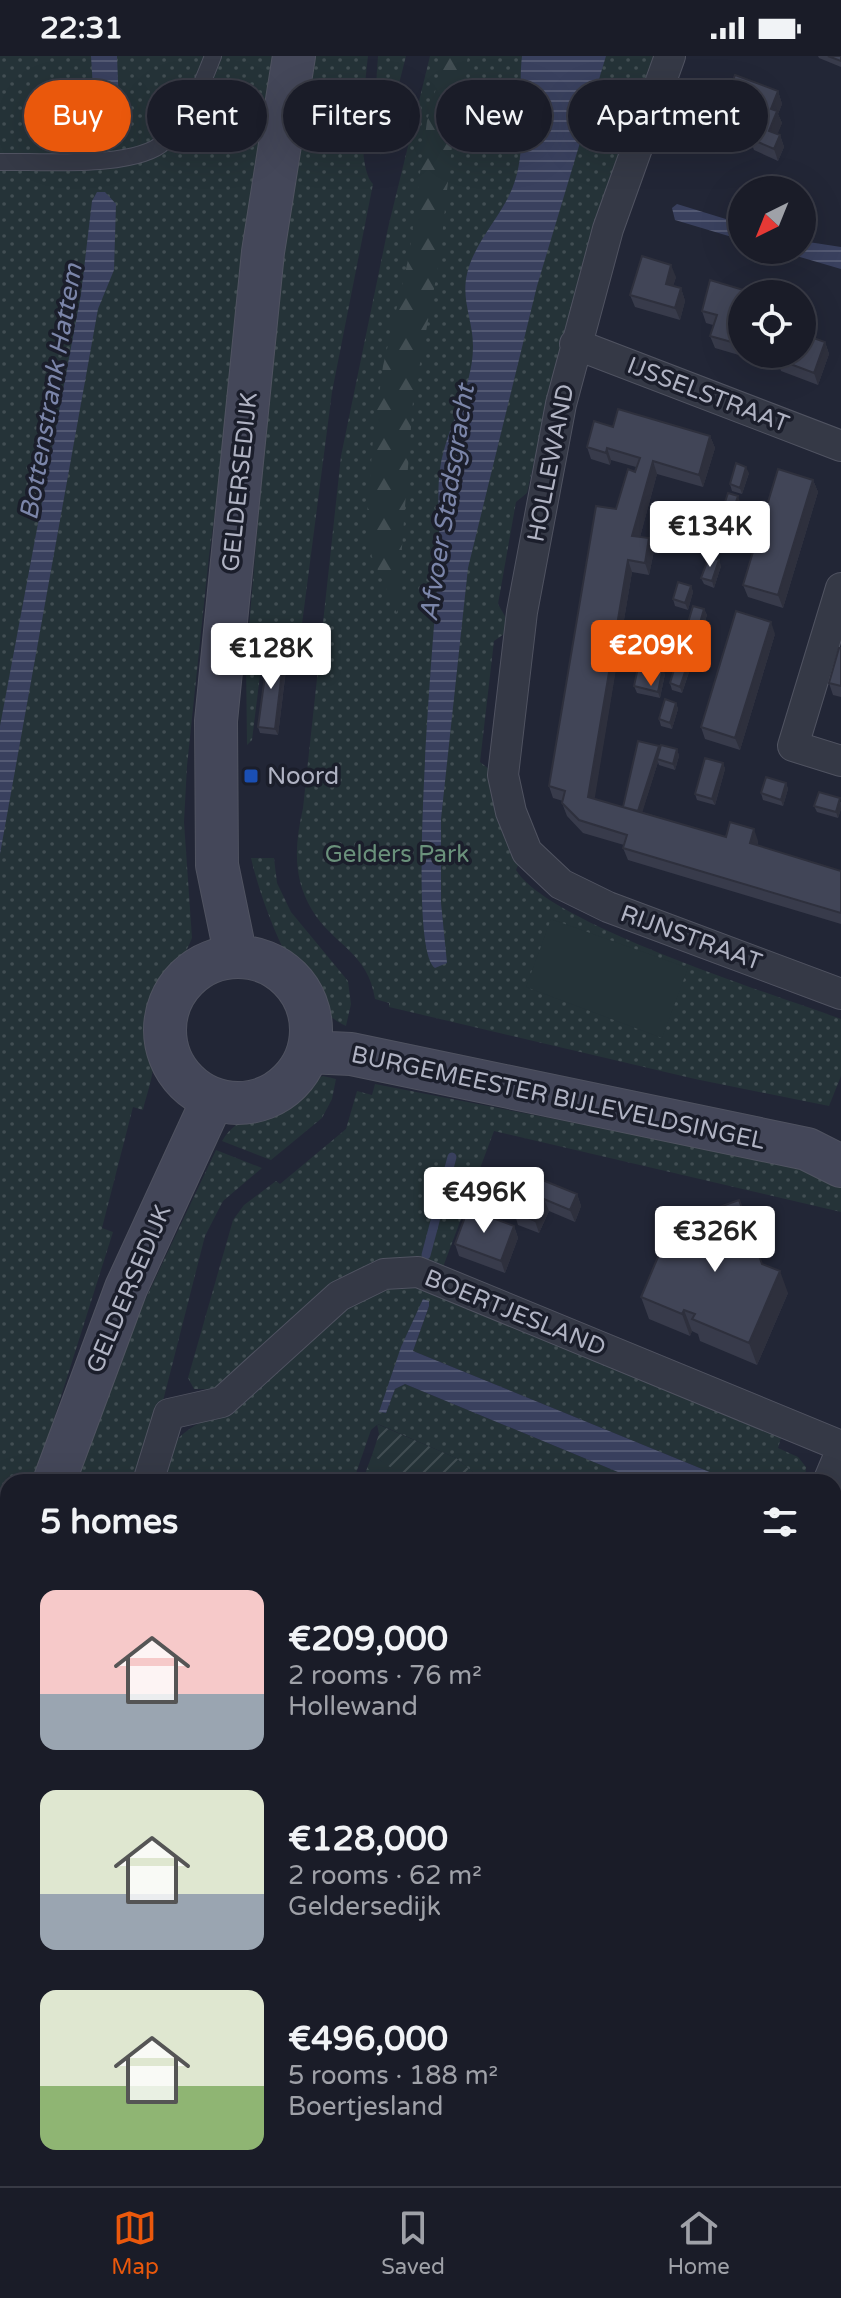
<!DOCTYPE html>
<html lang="en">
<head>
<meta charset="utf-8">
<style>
  :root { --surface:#1a1c28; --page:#272934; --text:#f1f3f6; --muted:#9fa1a8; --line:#383a45; --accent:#ea580c }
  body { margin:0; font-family:"Varela Round",sans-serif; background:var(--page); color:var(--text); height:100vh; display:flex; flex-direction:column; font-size:30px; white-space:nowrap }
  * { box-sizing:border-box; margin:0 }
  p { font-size:26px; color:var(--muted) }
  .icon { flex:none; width:44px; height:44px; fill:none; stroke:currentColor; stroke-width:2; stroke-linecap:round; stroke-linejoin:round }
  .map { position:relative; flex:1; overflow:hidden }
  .details { position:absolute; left:0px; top:1418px; width:842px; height:712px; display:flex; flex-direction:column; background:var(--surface); border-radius:24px 24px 0 0; box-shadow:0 8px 32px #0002,0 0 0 2px var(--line) }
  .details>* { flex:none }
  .guide { position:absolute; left:24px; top:24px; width:794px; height:72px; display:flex; gap:16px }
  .needle { width:52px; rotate:223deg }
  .controls { position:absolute; left:728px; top:120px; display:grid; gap:16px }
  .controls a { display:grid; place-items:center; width:88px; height:88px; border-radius:50%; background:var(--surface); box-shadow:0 8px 32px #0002,0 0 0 2px var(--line); font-size:40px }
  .price { position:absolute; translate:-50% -68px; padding:0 18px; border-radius:8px; background:#fff; color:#222; font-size:26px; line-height:52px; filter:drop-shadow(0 2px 4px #0008) }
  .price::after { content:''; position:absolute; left:50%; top:48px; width:24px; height:18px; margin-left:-12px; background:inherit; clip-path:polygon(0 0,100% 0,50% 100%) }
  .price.on { background:var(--accent); color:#fff }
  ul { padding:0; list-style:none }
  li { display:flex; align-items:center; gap:24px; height:200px; padding:0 40px }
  li span { display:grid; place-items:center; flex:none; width:224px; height:160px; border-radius:16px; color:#555 }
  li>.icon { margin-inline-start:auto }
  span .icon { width:96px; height:96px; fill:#fffc; stroke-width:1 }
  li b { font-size:34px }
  h2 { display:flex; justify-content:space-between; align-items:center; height:96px; padding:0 40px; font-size:34px }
  .tag { padding:0 28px; border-radius:36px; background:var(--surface); box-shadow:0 8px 32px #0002,0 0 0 2px var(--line); font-size:28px; line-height:72px }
  .tag.on { background:var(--accent); color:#fff }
  .status { display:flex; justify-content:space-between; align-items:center; height:56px; padding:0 40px; background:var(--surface); direction:ltr }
  .status svg { height:22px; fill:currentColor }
  .dock { display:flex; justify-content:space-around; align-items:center; height:112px; border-top:2px solid var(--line); background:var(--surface); font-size:22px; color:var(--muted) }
  .dock a { display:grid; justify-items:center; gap:4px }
  .dock .on { color:var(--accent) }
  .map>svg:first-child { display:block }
  .grass { fill:url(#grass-dots) }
  .forest { fill:url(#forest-firs) }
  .garden { fill:url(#garden-furrows) }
  .pitch { fill:#253338 }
  .water { fill:url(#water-rules) }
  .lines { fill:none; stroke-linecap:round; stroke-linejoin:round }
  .stream { stroke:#39405e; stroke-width:9 }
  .service-casing { stroke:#505361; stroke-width:18 }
  .minor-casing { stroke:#505361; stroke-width:32 }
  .secondary-casing { stroke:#505361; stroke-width:44 }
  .service { stroke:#353946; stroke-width:16 }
  .minor { stroke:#353946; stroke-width:30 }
  .secondary { stroke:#444759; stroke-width:42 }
  .wall { fill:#383b4b }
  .shaded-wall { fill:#2e303d }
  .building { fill:#414557; stroke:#2e303d; stroke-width:2 }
  .transit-dot { fill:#1a4fb4; stroke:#1b1e2b; stroke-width:3 }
  .labels { text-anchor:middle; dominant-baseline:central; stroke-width:7; stroke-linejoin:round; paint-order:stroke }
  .street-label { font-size:24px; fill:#b0b3c3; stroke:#1b1e2b }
  .poi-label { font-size:24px; fill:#b0b3c3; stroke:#1b1e2b; text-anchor:start }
  .park-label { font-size:24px; fill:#6a917b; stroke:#1b1e2b }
  .water-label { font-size:26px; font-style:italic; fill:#7b85a9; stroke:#1b1e2b }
</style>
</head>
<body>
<div class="status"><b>22:31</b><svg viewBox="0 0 49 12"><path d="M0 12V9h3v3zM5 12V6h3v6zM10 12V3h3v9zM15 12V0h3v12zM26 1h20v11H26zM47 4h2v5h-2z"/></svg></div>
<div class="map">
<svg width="841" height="2130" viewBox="0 0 841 2130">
  <defs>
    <pattern id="grass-dots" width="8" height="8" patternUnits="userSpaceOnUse" patternTransform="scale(2)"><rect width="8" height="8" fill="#253338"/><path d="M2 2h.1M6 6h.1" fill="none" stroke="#424e53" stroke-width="1.8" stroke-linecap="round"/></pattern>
    <pattern id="forest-firs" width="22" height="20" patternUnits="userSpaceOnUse" patternTransform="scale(2)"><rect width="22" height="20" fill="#253338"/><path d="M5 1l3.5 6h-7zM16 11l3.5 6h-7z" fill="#424e53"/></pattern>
    <pattern id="garden-furrows" width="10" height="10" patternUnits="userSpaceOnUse" patternTransform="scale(2)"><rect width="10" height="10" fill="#253338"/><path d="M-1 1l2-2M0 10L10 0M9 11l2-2" fill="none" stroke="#424e53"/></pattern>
    <pattern id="water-rules" width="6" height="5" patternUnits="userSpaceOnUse" patternTransform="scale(2)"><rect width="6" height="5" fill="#39405e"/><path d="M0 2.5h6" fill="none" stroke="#535973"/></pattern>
  </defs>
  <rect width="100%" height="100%" fill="#222636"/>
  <path class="grass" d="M0 0H278L209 500 187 710 184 766 192 882C182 909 158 928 150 957 146 975 152 988 153 1006 154 1020 146 1040 143 1054L133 1051 102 1172 113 1176 34 1426H8V1499L0 1521Z
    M314 0H368C365 28 355 109 373 128L332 336 298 599 263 595 252 684 247 689 246 606 275 266 286 170Z
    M378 0H406L381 99 372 87Z
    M430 0H655C601 143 560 288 527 437L516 446 498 548 506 562 504 578 494 585 480 706 489 713 497 763 519 807 516 814C549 868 773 938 841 963V1020L829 1050 695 1023 389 951V947L375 943C368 896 333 889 312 854 292 821 295 787 303 752L341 400 388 172Z
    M251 802H274L277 827 291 856 348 925 351 948 346 970C299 950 262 850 251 802Z
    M323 1020 336 1023 332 1043 322 1062 271 1104 222 1085C236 1060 263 1059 285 1044 299 1035 307 1024 323 1020Z
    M375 1028 841 1119V1156L494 1075 440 1219 394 1209 216 1333H194L188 1322 233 1164 244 1149 276 1125 280 1128 346 1073 357 1035 372 1039Z
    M216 1094 262 1112 223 1145 205 1180 163 1345 137 1426H75L138 1259Z
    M392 1226 424 1232 781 1382 778 1392 798 1401 806 1411 805 1426H734L413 1295 429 1250 401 1291 386 1357 395 1333 405 1328 642 1426H485L456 1402 378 1368 371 1374 353 1426H160C170 1388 174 1379 211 1361L358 1240Z
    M8 1611V1757L0 1773V1630Z
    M8 1809V2122H323L318 2130H0V1825Z"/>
  <path class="forest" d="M445 0H468L453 81 439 206 413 345 397 557 372 501 366 472 373 383 383 310 409 200 427 65Z
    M372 1399 412 1425V1426H362Z"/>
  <path class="garden" d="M377 1368 456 1402 485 1426H412L372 1399 379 1378Z"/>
  <path class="pitch" d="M551 863 688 912 662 982 526 931Z"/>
  <path class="water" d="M91 0H117L119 50 104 73 95 67Z
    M522 0H606L537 230 468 512 441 763V847L447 907 435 912C404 891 436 557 439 504 441 474 436 442 440 413 446 370 473 334 473 290 473 265 461 244 467 218 474 187 500 162 512 133 529 92 517 43 522 0Z
    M97 136H105L116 148 114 214 98 253 0 798V670L81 238 92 145Z
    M677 148 742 168V184L675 164 672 152Z
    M802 185 841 191V213L776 194H802Z
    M423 1243 429 1245V1250L413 1295 734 1426H642L405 1328 395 1333 386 1357 379 1356 401 1291Z"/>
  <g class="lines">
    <path class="stream" d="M426 1199 452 1101"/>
    <defs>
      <path id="service" d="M0 106C39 105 136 113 164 86 189 64 201 30 213 0
        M603 2122 622 2130"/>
      <path id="minor" d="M670 0 608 173 561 348 522 556 503 719 511 756 527 796 561 828 608 851 841 938
        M575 288 841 390
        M841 532 793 690 841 705
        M148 1426 169 1358 222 1346 339 1240 384 1218 418 1216 841 1390
        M828 1426 841 1395
        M0 1797 8 1780
        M647 2130 650 2122"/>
      <path id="secondary" d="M236 901 217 809 216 665 263 196 294 0
        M165 974a73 73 0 1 1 146 0a73 73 0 1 1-146 0Z
        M308 996 351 998 807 1093 841 1110
        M54 1426 126 1232 213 1043
        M0 1576 8 1554"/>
    </defs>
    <use href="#service" class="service-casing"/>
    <use href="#minor" class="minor-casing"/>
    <use href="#secondary" class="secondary-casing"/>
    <use href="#service" class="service"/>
    <use href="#minor" class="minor"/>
    <use href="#secondary" class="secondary"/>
  </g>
  <path class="wall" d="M818 0H841V11L819 2Z
    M778 35 782 48 778 58 782 67 777 78 780 79 784 91 778 105 754 94 750 84 723 74 719 62Z
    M676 221 673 230 681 232 685 245 680 264 635 251 630 239Z
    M742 238V298H751L749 302 715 292 710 280 713 269 706 267 702 255Z
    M803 256 807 268 803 278 825 286 829 298 818 329 781 315 777 303Z
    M613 371 710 380 715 392 703 431 657 418 640 481 654 495 649 519 632 516 594 743 623 751 660 693H677L679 700 675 714 659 709 658 706 642 756 726 781 758 785 757 790 841 815V868L628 804 623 792 624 789 583 777 567 760 562 747 563 745 553 742 549 730 616 453 636 411 611 404 610 409 591 403 587 391Z
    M749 417 742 438 732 435 730 428Z
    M813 424 818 436 783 552 748 541 743 529Z
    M740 446 734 467 724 464 721 458Z
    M732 476 726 496 714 492 712 486Z
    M721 510 714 532 704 528 701 522Z
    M691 530 693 536 688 554 675 550 673 543Z
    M704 553 707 559 700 580 689 576 687 570Z
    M775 578 740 694 705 683 701 671Z
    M696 581 698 588 692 608 681 605 679 599Z
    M841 592V641L833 639 829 627Z
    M284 599 287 606 278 679 260 677 258 671Z
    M689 616 682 637 672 634 670 627Z
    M665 618 660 642 637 637 634 630Z
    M676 647 678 653 672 673 661 670 659 663Z
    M723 707 725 713 715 749 697 744 695 738Z
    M786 727 788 733 783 750 763 744 761 737Z
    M841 746V753L838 762 817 756 814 750Z
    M530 1119 577 1138 581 1150 575 1166 549 1155 539 1177 518 1169 514 1156Z
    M514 1170 518 1182 505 1217 459 1200 455 1188Z
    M670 1192 788 1237 757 1309 700 1285 698 1278 692 1275 690 1280 649 1263 641 1241Z
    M462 2122H490L487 2130H472L464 2126Z"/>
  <path class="shaded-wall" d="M778 35 782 48 778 58 782 67 774 87 769 75 771 53Z
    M780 79 784 91 778 105 774 93Z
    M671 209 676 221 670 240 666 228Z
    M681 232 685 245 680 264 675 252Z
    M803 256 807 268 802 282V257Z
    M825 286 829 298 818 329 814 317Z
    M710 380 715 392 703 431 699 419Z
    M607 392 611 404 610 409 606 397Z
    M653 405 657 418 637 492 632 480Z
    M746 411 749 417 742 438 740 432Z
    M813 424 818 436 783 552 778 539Z
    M738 440 740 446 734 467 731 461Z
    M730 469 732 476 726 496 724 490Z
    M649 482 654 495 649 519 645 507Z
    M628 504 632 516 593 753 588 741Z
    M719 504 721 510 714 532 712 525Z
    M691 530 693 536 688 554 685 547Z
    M704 553 707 559 700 580 698 574Z
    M771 566 775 578 740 694 735 682Z
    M696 581 698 588 692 608 690 602Z
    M284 599 287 606 278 679 275 673Z
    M687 610 689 616 682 637 680 631Z
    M663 612 665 618 660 642 658 636Z
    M676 647 678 653 672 673 670 667Z
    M659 690 661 696 657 703 658 706 639 767 636 761Z
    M677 693 679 700 675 714 673 708Z
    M723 707 725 713 715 749 712 743Z
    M786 727 788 733 783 750 781 744Z
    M840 742 841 753 838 762 836 756Z
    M754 773 758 785 754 800 750 787Z
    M577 1138 581 1150 575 1166 570 1154Z
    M544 1143 549 1155 539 1177 535 1165Z
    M514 1170 518 1182 505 1217 501 1205Z
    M780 1215 788 1237 757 1309 749 1287Z
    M684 1254 692 1275 690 1280 682 1258Z
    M485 2122H490L487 2130H483Z"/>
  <path class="building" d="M828 0H841V5Z
    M735 19 778 35 771 53 777 55 769 75 780 79 774 93 749 82 753 75 719 62Z
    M642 200 671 209 666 228 681 232 675 252 630 239Z
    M710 224 757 238H742V289L710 280 717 259 702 255Z
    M802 278 825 286 814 317 777 303 778 298H802Z
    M618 353 710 380 699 419 653 405 632 480 649 482 645 507 628 504 588 741 726 781 730 766 754 773 750 787 841 815V857L623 792 627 779 579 764 562 747 565 735 549 730 596 450 616 453 628 413 635 416 640 402 607 392 606 397 587 391 594 365 613 371Z
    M736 407 746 411 740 432 730 428Z
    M778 413 813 424 778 539 743 529Z
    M728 437 738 440 731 461 721 458Z
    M718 466 730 469 724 490 712 486Z
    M709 501 719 504 712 525 701 522Z
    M678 526 691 530 685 547 673 543Z
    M693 550 704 553 698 574 687 570Z
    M736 555 771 566 735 682 701 671Z
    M685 578 696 581 690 602 679 599Z
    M839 592H841V630L829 627Z
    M268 597 284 599 275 673 258 671Z
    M639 607 663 612 658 636 634 630Z
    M676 607 687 610 680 631 670 627Z
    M665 643 676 647 670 667 659 663Z
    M638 685 659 690 638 755 623 751Z
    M661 689 677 693 673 708 657 703Z
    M705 702 723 707 712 743 695 738Z
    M766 721 786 727 781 744 761 737Z
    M819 736 840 742 836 756 814 750Z
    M530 1119 577 1138 570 1154 544 1143 535 1165 514 1156Z
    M739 1144 762 1208 780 1215 749 1287 692 1263 695 1258 684 1254 682 1258 641 1241 663 1189 670 1192 692 1166 714 1153Z
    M468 1153 514 1170 501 1205 455 1188Z
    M466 2122H485L482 2129Z"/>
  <rect class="transit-dot" x="243" y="712" width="16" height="16" rx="4"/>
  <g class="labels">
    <g class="street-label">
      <text transform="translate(708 339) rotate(21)">IJSSELSTRAAT</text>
      <text transform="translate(551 407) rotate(-79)">HOLLEWAND</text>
      <text transform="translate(240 426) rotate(-84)">GELDERSEDIJK</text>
      <text transform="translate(691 882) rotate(20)">RIJNSTRAAT</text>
      <text transform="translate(558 1042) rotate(12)">BURGEMEESTER BIJLEVELDSINGEL</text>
      <text transform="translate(129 1233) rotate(-67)">GELDERSEDIJK</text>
      <text transform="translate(515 1257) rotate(22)">BOERTJESLAND</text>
    </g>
    <g class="poi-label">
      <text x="267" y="720">Noord</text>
    </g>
    <g class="park-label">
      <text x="397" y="798">Gelders Park</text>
    </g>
    <g class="water-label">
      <text transform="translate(51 336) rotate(-80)">Bottenstrank Hattem</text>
      <text transform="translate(447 447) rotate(-81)">Afvoer Stadsgracht</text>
    </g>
  </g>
</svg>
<div class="controls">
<a><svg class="needle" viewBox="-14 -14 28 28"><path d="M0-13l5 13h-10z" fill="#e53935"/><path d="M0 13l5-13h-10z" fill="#9fa1a8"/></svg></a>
<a><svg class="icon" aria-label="locate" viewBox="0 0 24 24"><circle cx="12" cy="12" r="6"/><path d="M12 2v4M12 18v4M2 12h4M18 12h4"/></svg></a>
</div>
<b class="price" style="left:710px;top:513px">€134K</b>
<b class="price on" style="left:651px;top:632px">€209K</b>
<b class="price" style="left:271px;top:635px">€128K</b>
<b class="price" style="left:484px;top:1179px">€496K</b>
<b class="price" style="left:715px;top:1218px">€326K</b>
<div class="guide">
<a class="tag on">Buy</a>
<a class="tag">Rent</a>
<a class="tag">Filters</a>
<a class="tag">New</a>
<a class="tag">Apartment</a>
</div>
<section class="details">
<h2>5 homes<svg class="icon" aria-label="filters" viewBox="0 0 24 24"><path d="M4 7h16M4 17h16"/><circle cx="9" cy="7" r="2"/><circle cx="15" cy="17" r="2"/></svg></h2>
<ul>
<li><span style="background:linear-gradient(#f6c9c9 65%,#9aa5b1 0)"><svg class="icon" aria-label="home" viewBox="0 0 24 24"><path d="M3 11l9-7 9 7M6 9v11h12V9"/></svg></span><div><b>€209,000</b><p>2 rooms · 76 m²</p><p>Hollewand</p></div></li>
<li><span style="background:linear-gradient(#dfe7d0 65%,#9aa5b1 0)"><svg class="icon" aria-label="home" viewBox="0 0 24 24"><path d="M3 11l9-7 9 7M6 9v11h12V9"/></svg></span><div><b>€128,000</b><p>2 rooms · 62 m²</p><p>Geldersedijk</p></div></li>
<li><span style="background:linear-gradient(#dfe7d0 60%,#8fb573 0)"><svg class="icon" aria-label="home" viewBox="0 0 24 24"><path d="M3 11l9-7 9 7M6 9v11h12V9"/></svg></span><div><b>€496,000</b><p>5 rooms · 188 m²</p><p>Boertjesland</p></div></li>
</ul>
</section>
</div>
<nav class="dock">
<a class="on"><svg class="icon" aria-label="map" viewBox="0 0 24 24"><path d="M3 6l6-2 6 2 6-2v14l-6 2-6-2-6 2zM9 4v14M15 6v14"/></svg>Map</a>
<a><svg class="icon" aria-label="saved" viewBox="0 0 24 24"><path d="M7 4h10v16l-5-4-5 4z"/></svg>Saved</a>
<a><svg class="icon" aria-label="home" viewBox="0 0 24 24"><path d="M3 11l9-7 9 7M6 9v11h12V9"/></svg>Home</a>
</nav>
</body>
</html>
